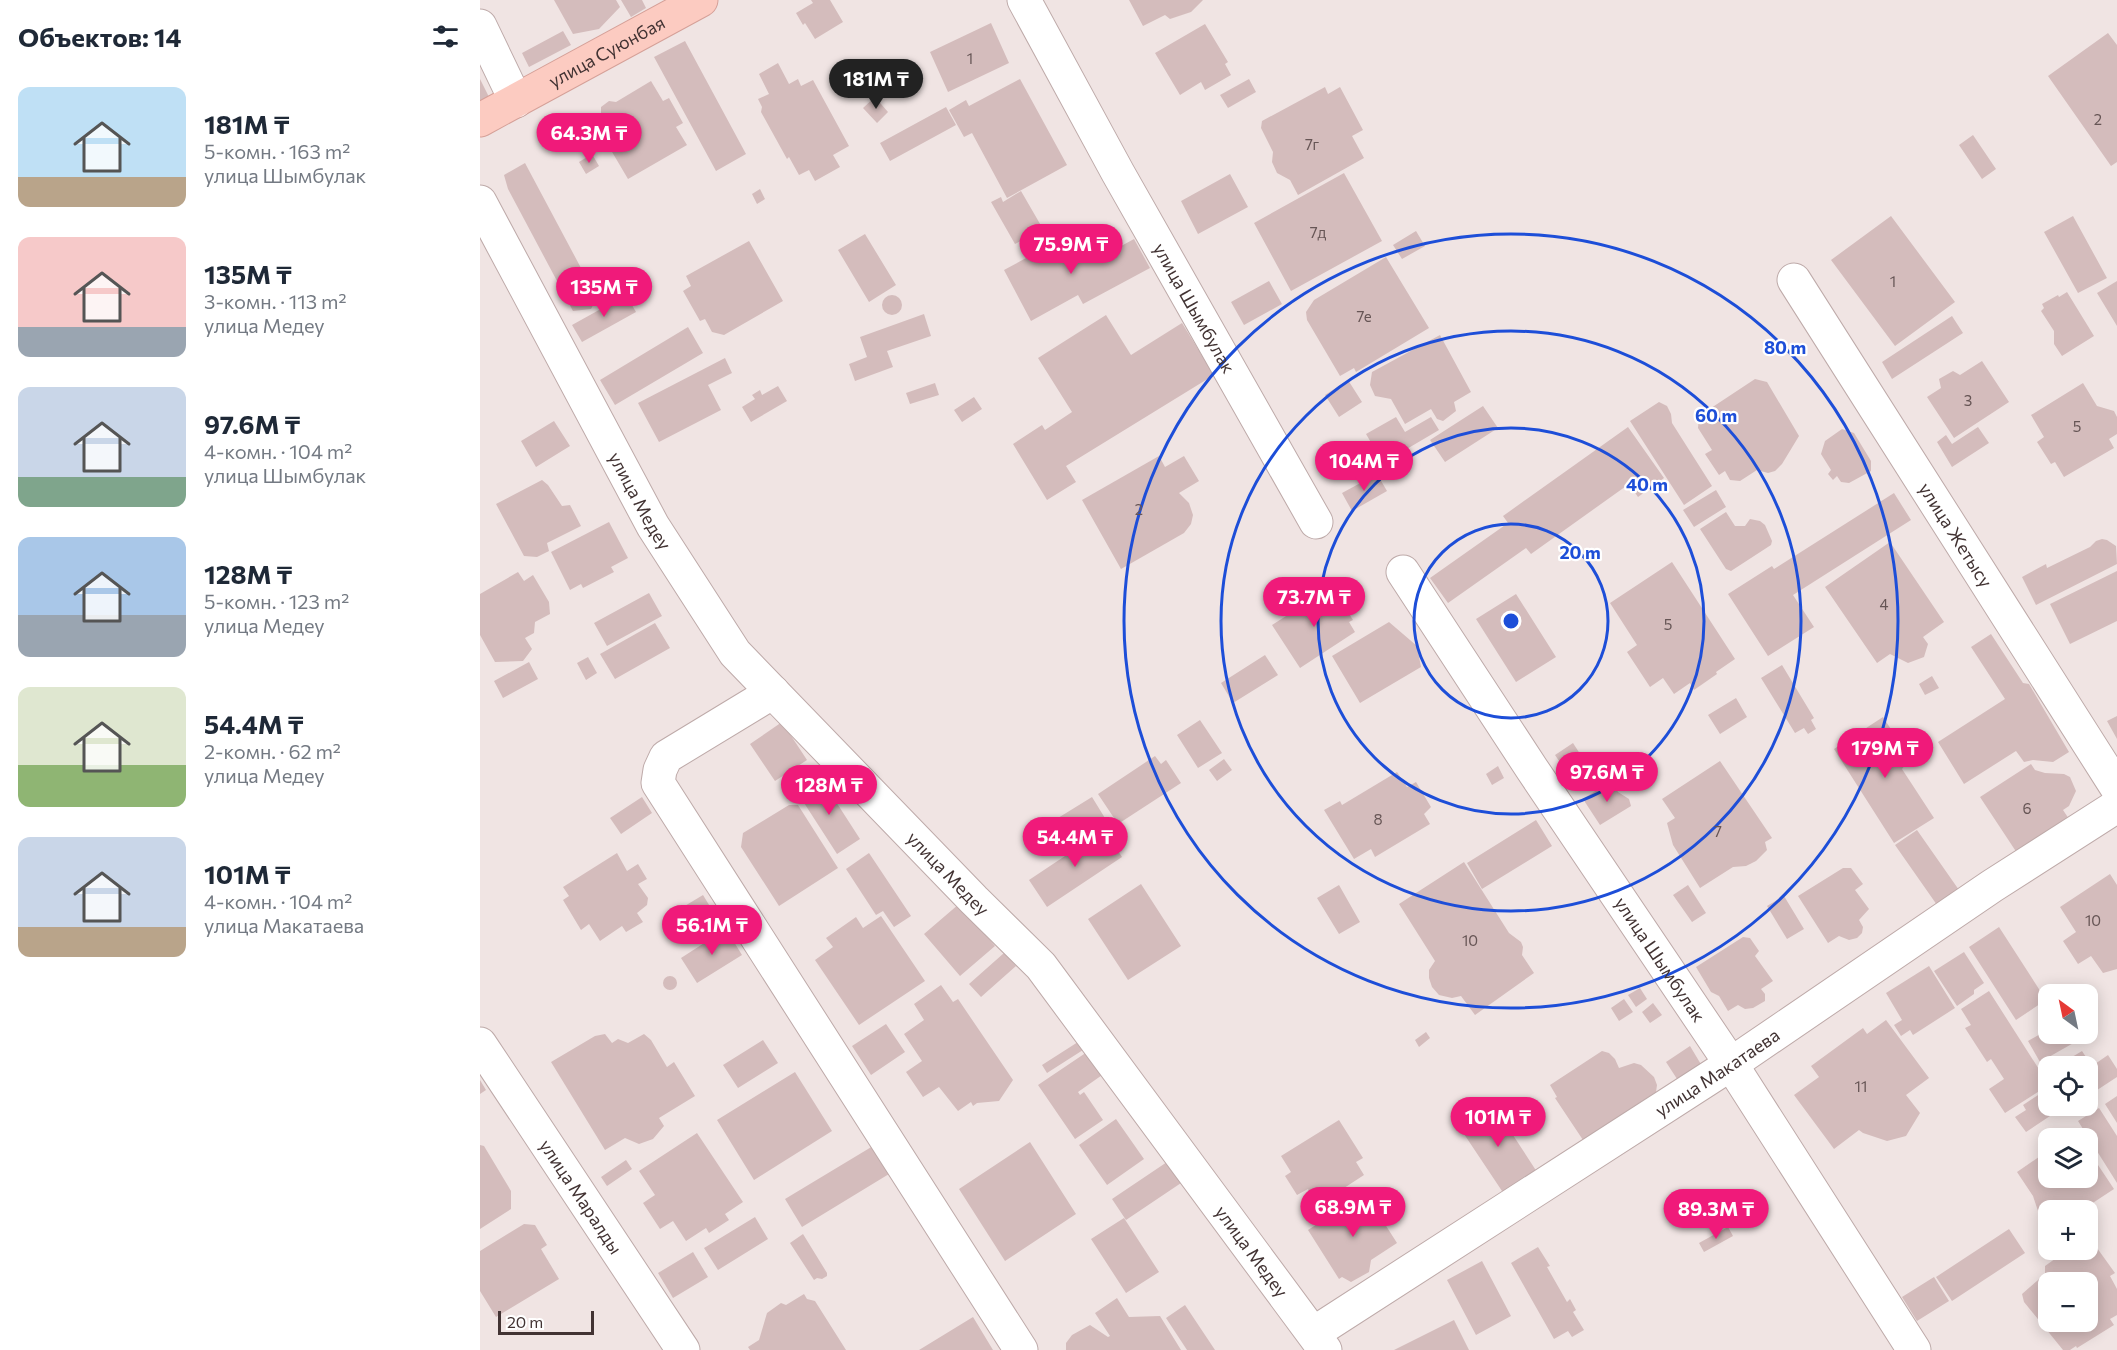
<!DOCTYPE html>
<html lang="ru">
<head>
<meta charset="utf-8">
<style>
  :root { --surface:#fff; --page:#f2f2f3; --text:#1f2937; --muted:#747a83; --accent:#f01a7a }
  body { margin:0; font-family:Commissioner,sans-serif; background:var(--page); color:var(--text); height:100vh; display:flex; flex-direction:column; font-size:22px; white-space:nowrap }
  * { box-sizing:border-box; margin:0 }
  p { font-size:20px; color:var(--muted) }
  .icon { flex:none; width:33px; height:33px; fill:none; stroke:currentColor; stroke-width:2; stroke-linecap:round; stroke-linejoin:round }
  .map { position:relative; flex:1; overflow:hidden }
  .sheet { display:flex; flex-direction:column; background:var(--surface); width:480px }
  .sheet>* { flex:none }
  .needle { width:39px; rotate:327deg }
  .buttons { position:absolute; left:1558px; top:984px; display:grid; gap:12px }
  .buttons a { display:grid; place-items:center; width:60px; height:60px; border-radius:12px; background:var(--surface); box-shadow:0 3px 15px #0003; font-size:30px }
  .scale { position:absolute; left:18px; bottom:15px; width:96px; box-sizing:border-box; padding-left:6px; border:3px solid #423333; border-top:0; font-size:16px; line-height:21px; white-space:nowrap; color:#423333; -webkit-text-stroke:4px #fff; paint-order:stroke }
  .price { position:absolute; translate:-50% -51px; padding:0 14px; border-radius:21px; background:var(--accent); color:#fff; font-size:20px; line-height:39px; filter:drop-shadow(0 2px 3px #0008) }
  .price::after { content:''; position:absolute; left:50%; top:36px; width:18px; height:14px; margin-left:-9px; background:inherit; clip-path:polygon(0 0,100% 0,50% 100%) }
  .price.selected { background:#222; color:#fff }
  ul { padding:0; list-style:none }
  li { display:flex; align-items:center; gap:18px; height:150px; padding:0 18px }
  li span { display:grid; place-items:center; flex:none; width:168px; height:120px; border-radius:12px; color:#555 }
  li>.icon { margin-inline-start:auto }
  span .icon { width:72px; height:72px; fill:#fffc; stroke-width:1 }
  li b { font-size:26px }
  h2 { display:flex; justify-content:space-between; align-items:center; height:72px; padding:0 18px; font-size:26px }
  main { display:flex; flex:1; min-height:0 }
  .map>svg:first-child { display:block }
  .building { fill:#d4bcbc; fill-rule:evenodd }
  .lines { fill:none; stroke-linecap:round; stroke-linejoin:round }
  .street-casing { stroke:#beaaa9; stroke-width:35 }
  .secondary-casing { stroke:#d5a098; stroke-width:35 }
  .street { stroke:#fff; stroke-width:33 }
  .secondary { stroke:#fccbc1; stroke-width:33 }
  .ring { fill:none; stroke:#1d4ed8; stroke-width:3 }
  .labels { text-anchor:middle; dominant-baseline:central; stroke-width:4.5; stroke-linejoin:round; paint-order:stroke }
  .number-label { font-size:15px; fill:#655 }
  .street-label { font-size:18px; fill:#423333; stroke:#fff }
  .centre { fill:#1d4ed8; stroke:#fff; stroke-width:3 }
  .ring-label { font-size:18px; text-anchor:middle; font-weight:bold; fill:#1d4ed8; stroke:#fff; stroke-width:4.5; stroke-linejoin:round; paint-order:stroke }
</style>
</head>
<body>
<main>
<section class="sheet">
<h2>Объектов: 14<svg class="icon" aria-label="filters" viewBox="0 0 24 24"><path d="M4 7h16M4 17h16"/><circle cx="9" cy="7" r="2"/><circle cx="15" cy="17" r="2"/></svg></h2>
<ul>
<li><span style="background:linear-gradient(#bfe0f5 75%,#b9a48a 0)"><svg class="icon" aria-label="home" viewBox="0 0 24 24"><path d="M3 11l9-7 9 7M6 9v11h12V9"/></svg></span><div><b>181M ₸</b><p>5-комн. · 163 m²</p><p>улица Шымбулак</p></div></li>
<li><span style="background:linear-gradient(#f6c9c9 75%,#9aa5b1 0)"><svg class="icon" aria-label="home" viewBox="0 0 24 24"><path d="M3 11l9-7 9 7M6 9v11h12V9"/></svg></span><div><b>135M ₸</b><p>3-комн. · 113 m²</p><p>улица Медеу</p></div></li>
<li><span style="background:linear-gradient(#c9d6e8 75%,#7fa58c 0)"><svg class="icon" aria-label="home" viewBox="0 0 24 24"><path d="M3 11l9-7 9 7M6 9v11h12V9"/></svg></span><div><b>97.6M ₸</b><p>4-комн. · 104 m²</p><p>улица Шымбулак</p></div></li>
<li><span style="background:linear-gradient(#a9c7e8 65%,#9aa5b1 0)"><svg class="icon" aria-label="home" viewBox="0 0 24 24"><path d="M3 11l9-7 9 7M6 9v11h12V9"/></svg></span><div><b>128M ₸</b><p>5-комн. · 123 m²</p><p>улица Медеу</p></div></li>
<li><span style="background:linear-gradient(#dfe7d0 65%,#8fb573 0)"><svg class="icon" aria-label="home" viewBox="0 0 24 24"><path d="M3 11l9-7 9 7M6 9v11h12V9"/></svg></span><div><b>54.4M ₸</b><p>2-комн. · 62 m²</p><p>улица Медеу</p></div></li>
<li><span style="background:linear-gradient(#c9d6e8 75%,#b9a48a 0)"><svg class="icon" aria-label="home" viewBox="0 0 24 24"><path d="M3 11l9-7 9 7M6 9v11h12V9"/></svg></span><div><b>101M ₸</b><p>4-комн. · 104 m²</p><p>улица Макатаева</p></div></li>
</ul>
</section>
<div class="map">
<svg width="1637" height="1350" viewBox="0 0 1637 1350">
  <rect width="100%" height="100%" fill="#f0e4e3"/>
  <path class="building" d="M74 0H136L140 7 119 29 93 34Z
    M141 0H162L166 8 151 17Z
    M331 0H350L363 22 335 39 325 23 323 25 316 13 333 3Z
    M649 0H723L711 12 690 19 685 15 663 26Z
    M511 23 529 63 468 92 450 52Z
    M725 24 748 62 745 64 751 75 725 90 721 82 700 95 675 53Z
    M83 31 91 45 49 67 42 53Z
    M1628 33 1637 45V162L1631 166 1568 76Z
    M205 41 266 154 236 171 174 57Z
    M298 63 309 84 318 79 321 86 333 80 369 146 353 155 360 167 335 181 329 170 319 175 309 157 307 159 281 112 282 107 278 99 289 94 279 74Z
    M0 79 9 97 0 101Z
    M540 79 587 165 527 198 492 133 484 137 469 110 486 100 489 106Z
    M769 79 776 92 748 108 740 95Z
    M171 81 183 101 189 98 203 123 196 127 207 145 148 179 112 118 121 113V107L129 101 136 102Z
    M845 87 848 94 860 87 883 130 872 136 884 158 818 195 810 180 797 173 792 162 793 152 781 128 782 121Z
    M395 97 408 112 397 123 383 108Z
    M466 107 476 125 410 161 400 143Z
    M1493 135 1516 169 1502 179 1479 145Z
    M112 154 119 166 106 174 99 162Z
    M45 163 117 298 111 309 93 311 28 189 24 175Z
    M864 173 902 241 811 291 774 223Z
    M750 174 768 207 718 234 701 201Z
    M280 189 285 199 277 204 272 194Z
    M541 191 563 229 535 244 511 202 521 197 523 202Z
    M1411 216 1475 302 1415 346 1351 260Z
    M1593 216 1627 278 1598 293 1564 232Z
    M936 231 945 246 922 259 913 245Z
    M385 234 416 285 389 302 358 250Z
    M581 239 587 251 602 243 612 262 654 239 670 268 603 304 598 295 551 321 524 270Z
    M269 241 303 301 244 335 232 332 225 319 220 321 203 291 211 286 206 276Z
    M906 257 949 328 876 372 874 368 860 376 827 320 826 312 834 300Z
    M789 281 802 304 764 325 751 302Z
    M1637 281V326L1617 293Z
    M1587 292 1614 336 1582 356 1574 344V331L1561 311 1564 308 1562 304 1578 295 1579 297Z
    M146 295 156 312 102 342 92 325Z
    M402 305a10 10 0 1 1 20 0a10 10 0 1 1-20 0Z
    M444 314 451 336 407 351 413 367 375 381 369 364 387 357 380 337Z
    M626 315 651 355 702 323 734 375 586 466 596 482 567 500 533 444 562 425 565 430 592 412 558 358Z
    M1472 316 1483 333 1412 379 1402 362Z
    M208 327 223 353 135 405 120 380Z
    M960 335 991 392 974 402 976 411 963 421 957 419 951 409 925 424 911 399 895 396 890 385 892 372Z
    M245 358 252 373 228 385 241 410 179 442 158 403Z
    M1502 361 1529 402 1474 438 1447 397 1461 388 1459 379 1473 371 1480 375Z
    M1275 379 1287 382 1319 436 1302 464 1295 471 1288 473 1277 470 1260 481 1250 480 1245 471 1239 475 1225 454 1232 450 1218 428 1219 416Z
    M868 380 882 402 859 417 845 395Z
    M455 383 459 395 430 404 426 393Z
    M1603 383 1617 406 1634 411 1637 417V434L1629 439 1634 448 1584 477 1575 462 1571 464 1557 442 1564 437 1551 415Z
    M298 386 307 401 271 422 262 407 275 399 272 395 280 390 282 395Z
    M494 397 502 409 482 422 474 410Z
    M1179 402 1187 406 1191 414 1192 423 1232 486 1204 505 1150 421Z
    M1003 406 1018 428 965 462 950 440Z
    M916 417 925 432 951 417 959 430 903 463 886 434Z
    M74 421 90 446 56 467 41 441Z
    M1148 427 1184 478 1158 497 1149 484 1051 554 1046 548 968 603 950 578 1028 523 1023 516Z
    M1498 427 1509 443 1472 467 1457 442 1466 435 1472 444Z
    M1362 429 1374 433 1391 461V471L1369 483 1361 482 1357 476 1353 480 1348 474 1351 470 1341 454 1345 441Z
    M679 456 685 467 704 456 719 481 699 493 709 503 713 515 711 524 704 533 641 569 602 500Z
    M897 474 907 491 872 511 862 493Z
    M62 480 68 485 82 506 90 505 101 526 67 543 69 551 57 557 44 556 16 504Z
    M1236 490 1246 507 1214 527 1203 510Z
    M1414 493 1431 520 1313 595 1334 627 1288 656 1248 594 1292 566 1294 569Z
    M1246 512 1255 526H1265L1270 519 1280 521 1285 525 1292 541 1291 545 1251 571 1246 569 1220 529Z
    M129 522 148 558 131 567 134 572 103 588 101 584 90 590 71 552Z
    M1622 539 1627 540 1636 546 1637 564 1556 605 1542 577 1566 564 1567 568 1610 547 1616 541Z
    M1410 542 1464 622 1443 637 1448 644 1444 657 1428 663 1410 654 1397 663 1345 587Z
    M1192 562 1255 659 1236 672 1237 674 1214 690 1210 683 1194 694 1183 678 1170 687 1147 652 1157 645 1130 603Z
    M1637 571V621L1590 644 1570 604Z
    M38 572 44 581 53 575 69 602 70 614 55 622 54 633 45 638 52 649 43 661 15 662 0 635V594Z
    M847 590 857 606 862 603 873 620 869 622 875 632 820 668 792 625Z
    M169 593 182 616 127 646 114 623Z
    M1036 594 1076 657 1036 682 996 619Z
    M909 622 937 646 941 667 880 703 852 656Z
    M175 623 190 648 135 679 120 654Z
    M1511 634 1543 683 1549 684 1589 752 1573 762 1553 760 1544 762 1536 751 1484 784 1458 742 1525 699 1491 647Z
    M785 655 798 675 753 703 741 683Z
    M108 657 117 673 106 680 97 663Z
    M49 662 58 679 23 698 14 681Z
    M1302 665 1334 718 1331 720 1336 729 1328 734 1324 728 1315 733 1281 678Z
    M1452 676 1459 688 1445 695 1439 684Z
    M1256 698 1267 717 1240 734 1228 715Z
    M1637 716V739L1627 721Z
    M1403 717 1420 743 1426 746 1427 750 1425 754 1428 761 1422 769 1454 818 1414 843 1354 749Z
    M720 720 742 753 718 768 697 735Z
    M302 722 327 760 295 781 270 744Z
    M1093 743 1113 774 1096 786 1075 755Z
    M675 756 681 764 686 760 701 783 638 824 618 794Z
    M744 759 752 770 737 781 729 770Z
    M1240 761 1292 838 1285 842 1287 850 1276 861 1266 866 1253 867 1220 888 1193 845 1187 823 1195 818 1182 799Z
    M1551 764 1555 770 1565 773 1584 774 1590 777 1596 791 1589 806 1583 810 1589 819 1537 853 1500 797Z
    M1018 766 1024 778 1012 785 1006 774Z
    M917 772 927 787 936 782 951 807 944 814 950 824 895 857 891 849 874 859 844 810 860 801 862 805Z
    M340 777 380 839 357 854 317 792Z
    M1131 781 1138 792 1149 799 1151 806 1120 825 1103 799Z
    M162 797 172 813 141 834 130 818Z
    M612 797 628 823 581 852 565 826Z
    M309 805H318L358 868 299 906 261 847 263 833Z
    M1056 820 1072 846 1002 889 987 863Z
    M624 830 642 857 567 907 549 880Z
    M1437 830 1479 890 1457 905 1415 845Z
    M137 853 147 871 158 864 167 879 158 884 168 898 167 905 157 913 163 922 146 932 142 926 120 941 109 924 101 930 83 900 89 896 83 887Z
    M389 853 431 916 414 927 403 911 396 915 366 869Z
    M984 862 1029 933 1041 942 1043 947 1042 955 1054 973 995 1015 981 996 972 998 959 995 952 987 949 978V970L955 961 919 904Z
    M1363 868H1371L1383 884 1375 890 1389 909 1379 920 1383 927 1382 933 1377 938 1369 940 1359 936 1348 943 1318 896Z
    M1630 874 1637 885V969L1623 973 1611 956 1598 964 1583 941 1596 932 1580 907Z
    M661 884 701 946 648 980 608 919Z
    M859 885 880 922 859 934 837 898Z
    M1208 885 1226 913 1212 922 1193 895Z
    M223 895 237 918 198 942 183 919Z
    M1304 896 1324 929 1307 939 1287 906Z
    M479 904 515 946 480 976 444 934Z
    M401 916 445 981 379 1025 335 960 353 947 346 938 376 917 383 928Z
    M1519 927 1566 1000 1536 1020 1489 947Z
    M246 929 262 955 217 983 201 958Z
    M1263 937 1270 938 1279 951 1275 956 1293 981 1281 989 1285 994V1001L1273 1008 1265 1009 1258 1005 1248 1011 1239 996 1231 992 1216 967Z
    M1484 952 1504 983 1494 990V994L1477 1006 1454 971Z
    M524 953 536 966 501 997 489 984Z
    M1449 966 1475 1008 1433 1035 1430 1030 1421 1036 1414 1025 1422 1020 1406 993Z
    M183 983a7 7 0 1 1 14 0a7 7 0 1 1-14 0Z
    M461 985 473 1002 478 999 533 1080 519 1101 497 1103 493 1106 491 1102 478 1111 459 1087 443 1097 426 1072 442 1061 424 1034 444 1020 434 1004Z
    M1160 988 1167 999 1156 1007 1148 995Z
    M1509 991 1569 1085 1525 1113 1509 1089 1524 1079 1511 1059 1507 1062 1485 1028 1491 1025 1481 1009Z
    M1144 999 1153 1012 1139 1021 1131 1008Z
    M1173 1003 1182 1015 1170 1023 1162 1012Z
    M1406 1020 1449 1078 1426 1095 1440 1113 1426 1136 1407 1141 1383 1133 1379 1130 1354 1149 1314 1095 1339 1077 1331 1066 1383 1028 1387 1034Z
    M406 1024 425 1052 391 1075 372 1046Z
    M1569 1029V1034H1593L1597 1041 1560 1062 1548 1041Z
    M946 1032 950 1038 939 1047 935 1040Z
    M125 1034 132 1043 138 1039 148 1043 164 1034 171 1040 187 1067 194 1062 215 1096 179 1118 184 1126 173 1139 159 1144 145 1138 125 1150 71 1062 115 1036Z
    M283 1040 298 1063 258 1088 243 1065Z
    M598 1042 603 1050 567 1073 562 1065Z
    M1210 1046 1222 1066 1199 1082 1186 1062Z
    M610 1050 625 1073 598 1092 600 1095 604 1092 623 1120 595 1139 558 1085Z
    M1122 1051 1129 1053 1135 1059 1139 1068 1154 1063 1161 1065 1174 1077 1177 1085 1176 1092 1103 1140 1075 1098 1077 1097 1070 1085Z
    M1602 1051 1612 1066 1628 1055 1637 1069V1077L1608 1096V1066H1577Z
    M315 1072 352 1131 274 1180 237 1120Z
    M0 1080 6 1090 0 1094Z
    M1569 1088V1106H1580L1582 1108 1546 1132 1535 1117 1546 1110 1543 1105Z
    M1637 1096V1123L1625 1104Z
    M1006 1105 1009 1109 1014 1106 1057 1172 1024 1194 980 1128 985 1125 982 1121Z
    M1619 1108 1637 1136V1183L1598 1121Z
    M636 1119 664 1159 627 1185 599 1145Z
    M859 1120 883 1158 876 1162 884 1175 838 1205 828 1189 817 1195 805 1176 811 1172 801 1156Z
    M1596 1132 1600 1138H1587Z
    M217 1133 263 1202 245 1214 249 1220 229 1233 226 1228 206 1241 193 1221 180 1229 163 1203 175 1195 159 1171Z
    M550 1142 596 1214 525 1261 479 1189Z
    M0 1145 4 1146 31 1191V1209L0 1229Z
    M393 1146 409 1174 322 1227 305 1199Z
    M1569 1150V1178H1608V1150L1634 1189 1602 1210H1569V1222L1558 1211 1553 1196 1537 1172Z
    M146 1160 152 1169 127 1186 121 1177Z
    M690 1160 704 1181 646 1220 632 1199Z
    M885 1193 917 1243 891 1260 889 1272 871 1282 862 1277 859 1279 828 1230Z
    M275 1217 288 1239 238 1270 224 1248Z
    M644 1218 679 1272 646 1293 611 1239Z
    M44 1224 55 1225 67 1245 61 1249 79 1279 16 1317 0 1291V1251Z
    M1248 1227 1253 1236 1224 1252 1219 1243Z
    M1529 1229 1545 1253 1472 1301 1456 1277Z
    M323 1234 347 1273V1276L342 1279 337 1278 334 1280 310 1243Z
    M1612 1241 1635 1273 1630 1276 1637 1289V1315L1630 1319 1634 1325 1597 1348 1596 1346 1590 1350H1583L1544 1302 1542 1294 1565 1274V1266L1579 1256 1593 1254 1600 1250H1608V1244ZM1569 1282H1608V1322H1569Z
    M1058 1247 1070 1266 1067 1267 1087 1302 1090 1299 1096 1310 1093 1312 1104 1330 1092 1337 1088 1331 1074 1339 1031 1263Z
    M213 1252 228 1277 193 1298 178 1273Z
    M1002 1261 1031 1316 996 1335 967 1280Z
    M1454 1277 1469 1301 1437 1321 1422 1297Z
    M324 1294 327 1299 335 1301 366 1350H270L268 1347 279 1340 287 1313 301 1303 306 1305Z
    M637 1298 649 1317 680 1316 701 1350H586V1343L592 1335 610 1325 628 1337 630 1336 615 1313Z
    M705 1305 735 1350H707L686 1318Z
    M493 1317 513 1350H439Z
    M974 1320 989 1350H914Z"/>
  <g class="lines">
    <defs>
      <g id="street">
        <path id="s1" d="M544 0 638 173 836 522"/>
        <path d="M0 26 36 101"/>
        <path id="s2" d="M0 202 173 526 255 653 494 900 561 966 845 1350"/>
        <path id="s3" d="M1314 280 1637 788"/>
        <path id="s4" d="M923 572 1052 769 1251 1064 1434 1350"/>
        <path d="M293 692 186 757 180 770 178 783 541 1350"/>
        <path id="s5" d="M0 1044 203 1350"/>
        <path id="s6" d="M834 1333 1251 1064 1512 886 1637 806"/>
      </g>
      <g id="secondary">
        <path id="s7" d="M0 120 221 0"/>
      </g>
    </defs>
    <use href="#street" class="street-casing"/>
    <use href="#secondary" class="secondary-casing"/>
    <use href="#street" class="street"/>
    <use href="#secondary" class="secondary"/>
  </g>
  <g class="ring">
    <circle cx="1031" cy="621" r="97"/>
    <circle cx="1031" cy="621" r="193"/>
    <circle cx="1031" cy="621" r="290"/>
    <circle cx="1031" cy="621" r="387"/>
  </g>
  <g class="labels">
    <g class="number-label">
      <text x="490" y="58">1</text>
      <text x="1618" y="119">2</text>
      <text x="832" y="144">7г</text>
      <text x="838" y="232">7д</text>
      <text x="1413" y="281">1</text>
      <text x="884" y="316">7е</text>
      <text x="1488" y="400">3</text>
      <text x="1597" y="426">5</text>
      <text x="659" y="509">2</text>
      <text x="1404" y="604">4</text>
      <text x="1188" y="624">5</text>
      <text x="1547" y="808">6</text>
      <text x="898" y="819">8</text>
      <text x="1238" y="831">7</text>
      <text x="1613" y="920">10</text>
      <text x="990" y="940">10</text>
      <text x="1381" y="1086">11</text>
    </g>
    <g class="street-label">
      <text stroke="none"><textPath href="#s7" startOffset="144">улица Суюнбая</textPath></text>
      <text stroke="none"><textPath href="#s1" startOffset="352">улица Шымбулак</textPath></text>
      <text stroke="none"><textPath href="#s2" startOffset="339">улица Медеу</textPath></text>
      <text stroke="none"><textPath href="#s3" startOffset="302">улица Жетысу</textPath></text>
      <text stroke="none"><textPath href="#s2" startOffset="825">улица Медеу</textPath></text>
      <text stroke="none"><textPath href="#s4" startOffset="465">улица Шымбулак</textPath></text>
      <text stroke="none"><textPath href="#s6" startOffset="480">улица Макатаева</textPath></text>
      <text stroke="none"><textPath href="#s5" startOffset="183">улица Маралды</textPath></text>
      <text stroke="none"><textPath href="#s2" startOffset="1311">улица Медеу</textPath></text>
    </g>
  </g>
  <circle cx="1031" cy="621" r="9" class="centre"/>
  <g class="ring-label">
    <text x="1305" y="354">80 m</text>
    <text x="1236" y="422">60 m</text>
    <text x="1167" y="491">40 m</text>
    <text x="1100" y="559">20 m</text>
  </g>
</svg>
<div class="buttons">
<a><svg class="needle" viewBox="-14 -14 28 28"><path d="M0-13l5 13h-10z" fill="#e53935"/><path d="M0 13l5-13h-10z" fill="#747a83"/></svg></a>
<a><svg class="icon" aria-label="locate" viewBox="0 0 24 24"><circle cx="12" cy="12" r="6"/><path d="M12 2v4M12 18v4M2 12h4M18 12h4"/></svg></a>
<a><svg class="icon" aria-label="layers" viewBox="0 0 24 24"><path d="M12 4l9 5-9 5-9-5zM3 14l9 5 9-5"/></svg></a>
<a>+</a>
<a>−</a>
</div>
<div class="scale">20 m</div>
<b class="price selected" style="left:396px;top:110px">181M ₸</b>
<b class="price" style="left:109px;top:164px">64.3M ₸</b>
<b class="price" style="left:591px;top:275px">75.9M ₸</b>
<b class="price" style="left:124px;top:318px">135M ₸</b>
<b class="price" style="left:884px;top:492px">104M ₸</b>
<b class="price" style="left:834px;top:628px">73.7M ₸</b>
<b class="price" style="left:1405px;top:779px">179M ₸</b>
<b class="price" style="left:1127px;top:803px">97.6M ₸</b>
<b class="price" style="left:349px;top:816px">128M ₸</b>
<b class="price" style="left:595px;top:868px">54.4M ₸</b>
<b class="price" style="left:232px;top:956px">56.1M ₸</b>
<b class="price" style="left:1018px;top:1148px">101M ₸</b>
<b class="price" style="left:873px;top:1238px">68.9M ₸</b>
<b class="price" style="left:1236px;top:1240px">89.3M ₸</b>
</div>
</main>
</body>
</html>
